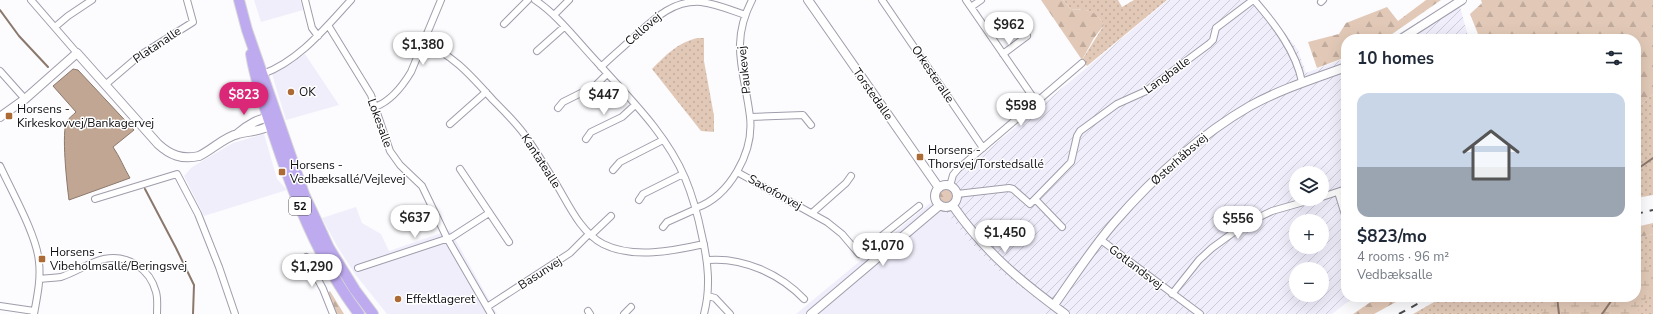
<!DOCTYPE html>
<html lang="en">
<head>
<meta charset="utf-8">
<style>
  :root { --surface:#fff; --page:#f6f6f7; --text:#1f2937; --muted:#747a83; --accent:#db2777 }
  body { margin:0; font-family:"Nunito Sans",sans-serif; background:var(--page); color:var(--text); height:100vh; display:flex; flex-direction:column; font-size:15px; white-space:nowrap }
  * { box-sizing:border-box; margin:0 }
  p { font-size:13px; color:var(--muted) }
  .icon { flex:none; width:22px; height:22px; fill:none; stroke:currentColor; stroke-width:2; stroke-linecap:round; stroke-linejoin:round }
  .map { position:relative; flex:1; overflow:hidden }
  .side { position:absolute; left:1341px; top:34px; width:300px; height:268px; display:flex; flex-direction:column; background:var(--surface); border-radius:16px; box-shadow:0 4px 16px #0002 }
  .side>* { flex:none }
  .fabs { position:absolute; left:1289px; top:166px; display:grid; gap:8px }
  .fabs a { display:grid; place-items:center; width:40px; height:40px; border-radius:50%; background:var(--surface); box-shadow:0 4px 16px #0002; font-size:20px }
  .price { position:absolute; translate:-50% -34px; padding:0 9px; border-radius:14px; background:#fff; color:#222; font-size:13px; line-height:26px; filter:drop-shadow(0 1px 2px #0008) }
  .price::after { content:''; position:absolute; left:50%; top:24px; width:12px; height:9px; margin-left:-6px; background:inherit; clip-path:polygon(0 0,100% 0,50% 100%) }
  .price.selected { background:var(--accent); color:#fff }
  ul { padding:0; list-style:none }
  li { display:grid; align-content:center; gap:8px; height:212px; padding:0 16px }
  li span { display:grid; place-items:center; height:124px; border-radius:12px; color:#555 }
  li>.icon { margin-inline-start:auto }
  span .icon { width:72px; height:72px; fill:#fffc; stroke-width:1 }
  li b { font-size:17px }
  h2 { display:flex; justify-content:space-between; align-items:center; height:48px; padding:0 16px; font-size:17px }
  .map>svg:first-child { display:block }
  .built { fill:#f1eefc }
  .industrial { fill:url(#industrial-furrows); fill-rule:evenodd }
  .grass { fill:url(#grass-dots) }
  .forest { fill:url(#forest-firs) }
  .wetland { fill:url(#wetland-marsh) }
  .water { fill:#c1a793; stroke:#8b786c }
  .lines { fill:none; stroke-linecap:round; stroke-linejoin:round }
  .stream { stroke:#8b786c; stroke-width:2 }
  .minor-casing { stroke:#a09dab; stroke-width:8 }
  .tertiary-casing { stroke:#a09dab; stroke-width:10 }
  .primary-casing { stroke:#d8d8d9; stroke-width:12 }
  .minor { stroke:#fff; stroke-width:6 }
  .tertiary { stroke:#fff; stroke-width:8 }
  .primary { stroke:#beaaef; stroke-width:10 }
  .rail { stroke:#4b4a4e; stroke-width:2; stroke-dasharray:7 7; stroke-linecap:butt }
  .poi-dot { fill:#ac6b35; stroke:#fff; stroke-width:1.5 }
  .labels { text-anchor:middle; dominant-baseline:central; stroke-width:3; stroke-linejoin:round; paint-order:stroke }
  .shield { fill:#fff; stroke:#565558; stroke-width:1 }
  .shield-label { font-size:11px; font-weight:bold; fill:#0d0c11 }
  .street-label { font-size:12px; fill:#0d0c11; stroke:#fff }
  .poi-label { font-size:12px; fill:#0d0c11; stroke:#fff; text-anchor:start }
</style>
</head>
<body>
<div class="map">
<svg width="1653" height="314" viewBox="0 0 1653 314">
  <defs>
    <pattern id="industrial-furrows" width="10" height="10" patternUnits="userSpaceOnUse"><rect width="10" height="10" fill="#f1eefc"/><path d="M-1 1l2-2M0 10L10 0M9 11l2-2" fill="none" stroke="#cdcbd7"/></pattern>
    <pattern id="grass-dots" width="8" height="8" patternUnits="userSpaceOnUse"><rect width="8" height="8" fill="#e2c9b7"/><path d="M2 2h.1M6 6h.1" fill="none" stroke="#c1ab9c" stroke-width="1.8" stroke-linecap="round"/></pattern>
    <pattern id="forest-firs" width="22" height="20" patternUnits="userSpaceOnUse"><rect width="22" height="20" fill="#e2c9b7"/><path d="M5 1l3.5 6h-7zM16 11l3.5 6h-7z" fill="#c1ab9c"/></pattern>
    <pattern id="wetland-marsh" width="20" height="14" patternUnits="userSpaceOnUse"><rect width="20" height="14" fill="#e2c9b7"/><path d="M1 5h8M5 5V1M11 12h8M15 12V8" fill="none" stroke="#c1ab9c"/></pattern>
  </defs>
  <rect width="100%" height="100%" fill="#fcfbfe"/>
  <path class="built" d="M254 0H300L303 10 261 22Z
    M305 54 339 105 286 120 272 74Z
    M264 134 277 179 287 190 204 216 184 176 192 167 233 143Z
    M944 196 947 213 972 244 998 270 1049 308 1041 314H796L929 204Z
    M356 207 362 223 381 234 389 251 450 230 497 314H387L355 274 337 246 322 218Z"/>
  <path class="industrial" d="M1168 0H1259L1298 50 1306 73 1346 58V297H1354L1332 314H1041L1049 308 998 270 972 244 947 213 944 196 959 174ZM1296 173H1322V199H1296ZM1296 221H1322V247H1296ZM1296 269H1322V295H1296Z
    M1453 1 1460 7 1469 39H1390Z"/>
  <path class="grass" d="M1063 0H1118L1122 7 1134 0H1167L1087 66 1082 60 1104 25C1095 9 1087 10 1071 9Z
    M697 38H704V61L714 116V132L701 131 652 69C666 55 677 43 697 38Z
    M1653 94V195L1636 198V109Z
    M1653 234V314H1413L1443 297H1636V238Z"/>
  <path class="forest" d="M1041 0H1063L1071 9C1088 10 1095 9 1104 25L1094 38 1082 60Z
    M1426 0H1441L1385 39H1346V57L1317 68 1308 42 1339 34 1346 23 1387 7 1398 21Z
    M1481 0H1653V94L1636 109V39H1480L1470 14 1482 3Z
    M939 196a8 8 0 1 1 16 0a8 8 0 1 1-16 0Z
    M1653 223V234L1636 238V227Z
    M330 291 344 314H335L328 293Z
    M1378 297H1405L1374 314H1353Z"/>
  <path class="wetland" d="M1636 261 1641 262 1653 271V287L1636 314H1542L1544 297H1636Z"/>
  <path class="water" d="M73 69 78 70 134 130 113 147C120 157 124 168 130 178L69 200C67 185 61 131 67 121 69 118 73 115 76 112L53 86Z"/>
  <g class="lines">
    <path class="stream" d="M0 10 19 36 48 67
      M1636 170 1653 158
      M145 189 176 248 194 285 193 314
      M1557 297 1559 314
      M1602 314 1614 297"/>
    <defs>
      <path id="minor" d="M31 0 77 53
        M305 0 312 28 318 36
        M535 0C559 16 577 41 597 62 629 98 666 133 685 178 693 197 698 216 702 236 708 262 711 287 704 314
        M882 0 983 148
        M966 0 1037 103
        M1254 0C1274 23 1296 51 1302 82
        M1321 2 1323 0
        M971 7 981 0
        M554 15 569 0
        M504 24 528 0
        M328 25 371 95 390 151 400 165 422 186 447 238 491 314
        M55 27 68 16 92 0
        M423 43C453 54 472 77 493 100 504 111 515 122 524 134 535 149 545 166 555 182 568 203 580 232 603 244 633 259 673 251 704 244
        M537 51 564 27
        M1003 54 1027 36
        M601 67C611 57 622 48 633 38 653 20 672 0 701 2 717 4 731 10 745 15
        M0 71 25 99
        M263 74C300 60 325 28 351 0
        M105 85 139 56 193 22 187 0
        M375 107C391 101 402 87 411 72L441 0
        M558 108 563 102 595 86 607 74
        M750 117 803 115 811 125
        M450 124 486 92
        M586 139 591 132 622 117 635 105
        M0 166C12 192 37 236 39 262 41 280 37 297 34 314
        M460 169 509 242
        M613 170 620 162 663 140
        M737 172 827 222 842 234 859 254 919 206
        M950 186 953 175 958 169 1082 63
        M1338 192 1346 218
        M957 194 1009 188 1013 189 1030 204 1071 162 1077 136 1080 131 1117 104 1146 91 1209 44 1213 40 1216 28 1253 0
        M1322 197 1346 189
        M95 199 177 174 198 214 219 267 235 314
        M1035 199 1062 227
        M639 200 643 194 683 174
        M696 208C730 196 754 152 750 117 745 73 729 44 752 0
        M812 213 846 183 851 176
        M663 227 667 222 696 209
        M591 235 611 216
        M1101 240 1200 314
        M306 257 323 289 333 314
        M708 260C743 257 780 274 804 299
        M358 268 452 237 489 213
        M40 279C47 278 54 278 61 277 76 272 90 262 104 259 128 254 150 269 156 292 158 299 157 307 157 314
        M1172 294 1199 260 1212 248 1245 224 1272 211 1314 199
        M708 296 715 298 730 314
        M0 306 34 311
        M487 307 570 253 589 234
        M588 311 590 314
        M624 314 631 307"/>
      <path id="tertiary" d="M808 0 939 188
        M1401 39 1462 0
        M0 117 25 99 77 53 158 144C170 155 182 160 199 156 212 150 224 137 238 134 249 131 266 131 274 122
        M237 134C246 126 261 116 274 118
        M935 196a11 11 0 1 1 22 0a11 11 0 1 1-22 0Z
        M953 206C985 252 1020 281 1065 314
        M1054 305C1073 278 1091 250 1113 224 1152 179 1198 136 1250 106 1281 89 1313 79 1346 67
        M811 314 940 205"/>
      <path id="primary" d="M239 0 247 30 304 194 329 248 355 290 373 314
        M251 54C255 80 264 105 272 130 293 194 318 260 359 314"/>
    </defs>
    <use href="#minor" class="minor-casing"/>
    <use href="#tertiary" class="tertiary-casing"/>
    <use href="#primary" class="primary-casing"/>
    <use href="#minor" class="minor"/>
    <use href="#tertiary" class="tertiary"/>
    <use href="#primary" class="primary"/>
    <path class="rail" d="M1636 214 1653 210
      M1399 314 1430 297"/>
  </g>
  <g class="poi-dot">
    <circle cx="291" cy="92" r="4"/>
    <rect x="5" y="112" width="8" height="8" rx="2"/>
    <rect x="916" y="153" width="8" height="8" rx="2"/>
    <rect x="278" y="168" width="8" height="8" rx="2"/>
    <rect x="38" y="255" width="8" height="8" rx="2"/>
    <circle cx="398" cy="299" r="4"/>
  </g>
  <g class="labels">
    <rect class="shield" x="289" y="197" width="22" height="18" rx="3"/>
    <g class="shield-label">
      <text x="300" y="206">52</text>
    </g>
    <g class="street-label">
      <text transform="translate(643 29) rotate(-41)">Cellovej</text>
      <text transform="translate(157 45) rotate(-34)">Platanalle</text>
      <text transform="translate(744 70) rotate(-96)">Paukevej</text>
      <text transform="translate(933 74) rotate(56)">Orkesteralle</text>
      <text transform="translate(1167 75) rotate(-36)">Langballe</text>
      <text transform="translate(873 94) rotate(55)">Torstedalle</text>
      <text transform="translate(380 123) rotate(70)">Lokesalle</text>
      <text transform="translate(1179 159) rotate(-42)">Østerhåbsvej</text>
      <text transform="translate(541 161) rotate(57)">Kantatealle</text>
      <text transform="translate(775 192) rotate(29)">Saxofonvej</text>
      <text transform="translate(1136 267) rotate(37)">Gotlandsvej</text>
      <text transform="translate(540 273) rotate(-33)">Basunvej</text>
    </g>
    <g class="poi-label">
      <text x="299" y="92">OK</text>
      <text x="17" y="109">Horsens -<tspan x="17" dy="14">Kirkeskovvej/Bankagervej</tspan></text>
      <text x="928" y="150">Horsens -<tspan x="928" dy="14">Thorsvej/Torstedsallé</tspan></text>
      <text x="290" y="165">Horsens -<tspan x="290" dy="14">Vedbæksallé/Vejlevej</tspan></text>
      <text x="50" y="252">Horsens -<tspan x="50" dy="14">Vibeholmsallé/Beringsvej</tspan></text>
      <text x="406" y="299">Effektlageret</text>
    </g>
  </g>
</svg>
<div class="fabs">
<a><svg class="icon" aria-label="layers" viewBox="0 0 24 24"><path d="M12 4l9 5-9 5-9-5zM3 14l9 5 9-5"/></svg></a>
<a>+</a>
<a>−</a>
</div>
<b class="price" style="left:1009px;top:46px">$962</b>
<b class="price" style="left:423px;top:66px">$1,380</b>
<b class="price selected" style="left:244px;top:116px">$823</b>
<b class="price" style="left:604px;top:116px">$447</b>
<b class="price" style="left:1021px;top:127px">$598</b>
<b class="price" style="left:415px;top:239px">$637</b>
<b class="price" style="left:1238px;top:240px">$556</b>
<b class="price" style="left:1005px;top:254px">$1,450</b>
<b class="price" style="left:883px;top:267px">$1,070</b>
<b class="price" style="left:312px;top:288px">$1,290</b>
<section class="side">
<h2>10 homes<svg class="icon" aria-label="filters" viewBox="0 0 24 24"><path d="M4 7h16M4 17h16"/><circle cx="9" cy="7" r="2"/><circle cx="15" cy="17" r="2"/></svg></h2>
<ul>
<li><span style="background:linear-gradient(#c9d6e8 60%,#9aa5b1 0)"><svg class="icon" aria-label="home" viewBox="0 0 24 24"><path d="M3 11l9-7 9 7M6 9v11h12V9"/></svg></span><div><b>$823/mo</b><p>4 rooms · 96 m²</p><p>Vedbæksalle</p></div></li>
</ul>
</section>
</div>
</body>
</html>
